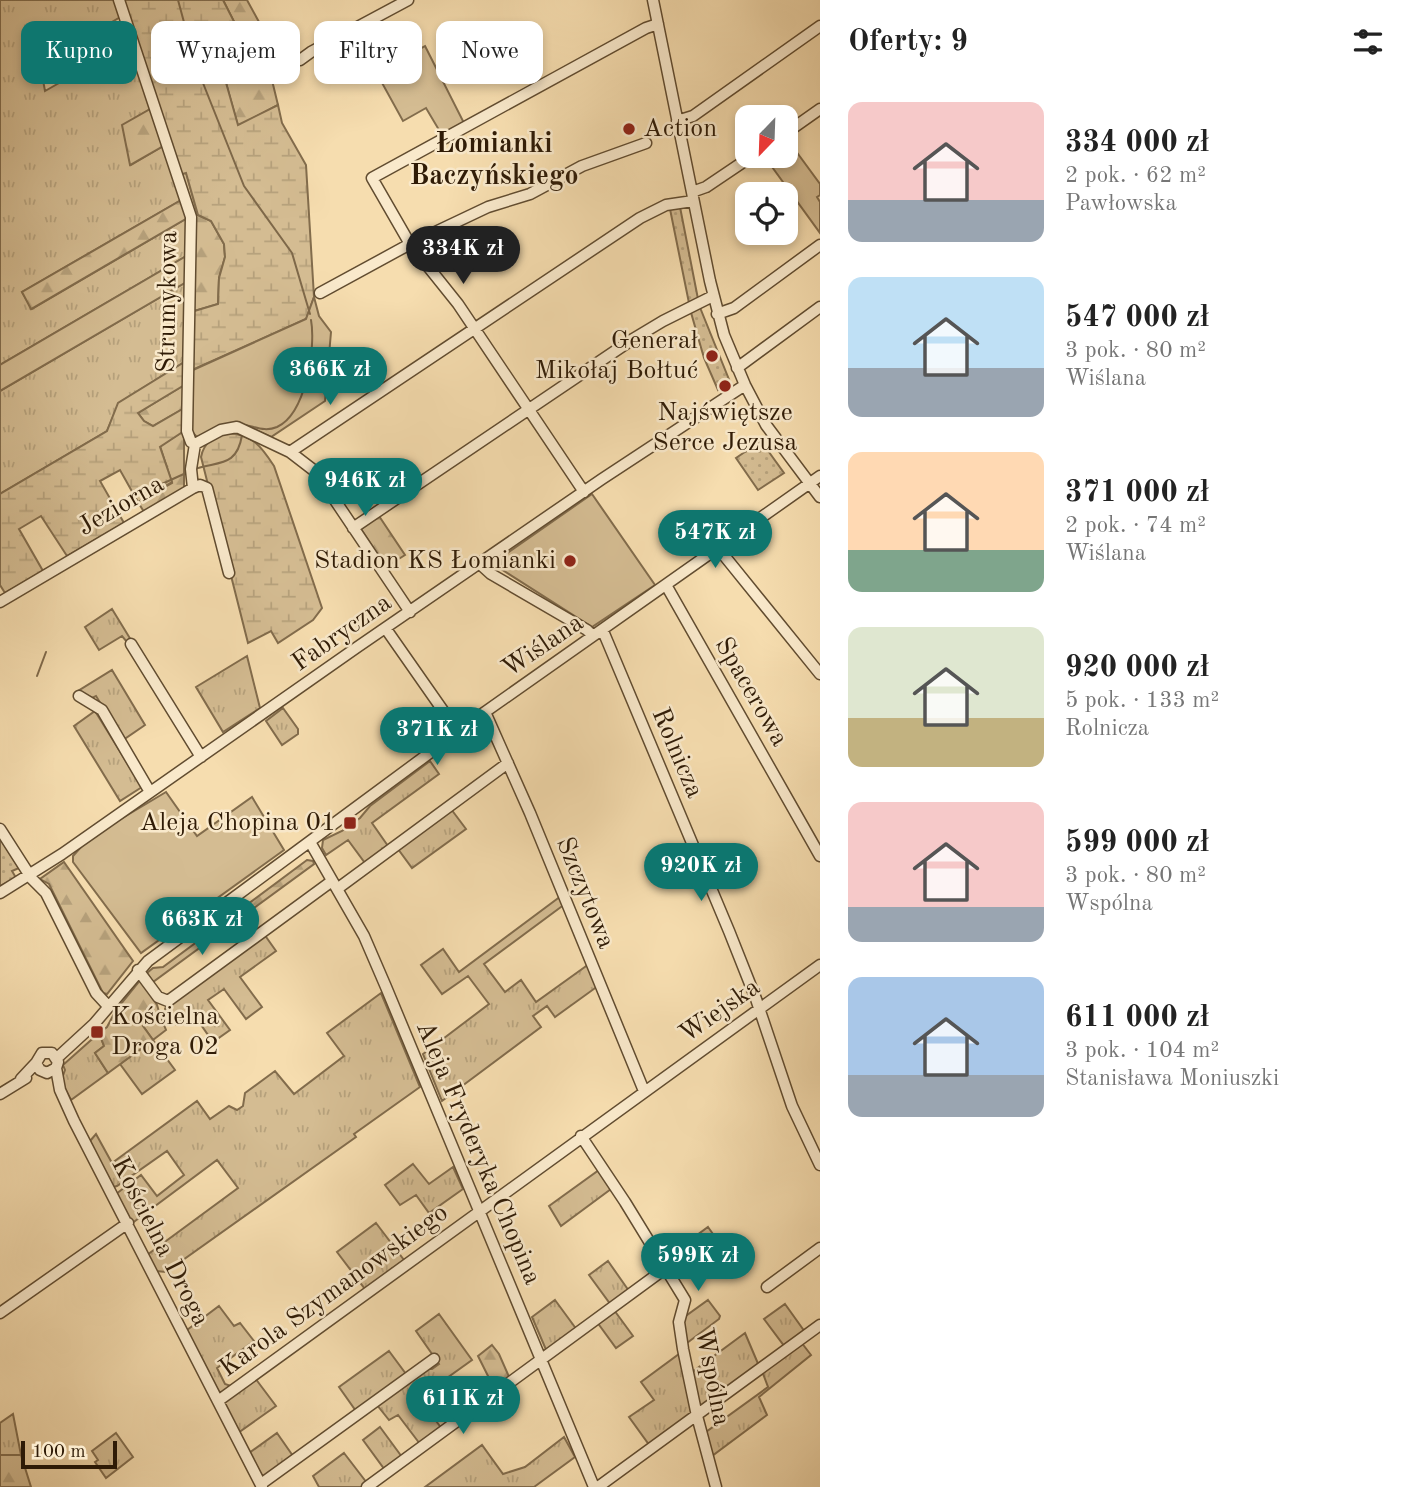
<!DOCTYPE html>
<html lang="pl">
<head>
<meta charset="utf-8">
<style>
  :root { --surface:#fff; --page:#f2f2f2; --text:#222; --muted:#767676; --accent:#0f766e }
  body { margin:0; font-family:"Old Standard TT",serif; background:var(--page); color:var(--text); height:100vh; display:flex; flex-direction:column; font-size:26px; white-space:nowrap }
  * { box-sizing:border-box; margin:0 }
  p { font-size:23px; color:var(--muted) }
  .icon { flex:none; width:38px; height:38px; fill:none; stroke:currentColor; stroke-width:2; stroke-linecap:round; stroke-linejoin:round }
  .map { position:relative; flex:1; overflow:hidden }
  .panel { display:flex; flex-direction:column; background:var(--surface); width:595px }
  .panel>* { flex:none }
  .hud { position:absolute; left:21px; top:21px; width:665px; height:63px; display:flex; gap:14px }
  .needle { width:46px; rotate:203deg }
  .controls { position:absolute; left:735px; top:105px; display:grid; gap:14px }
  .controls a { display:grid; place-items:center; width:63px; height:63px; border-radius:14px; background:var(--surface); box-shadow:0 4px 10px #0003; font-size:35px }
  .scale { position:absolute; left:21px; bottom:18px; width:96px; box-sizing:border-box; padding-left:7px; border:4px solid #2f1b06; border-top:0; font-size:19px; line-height:24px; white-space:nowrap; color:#2f1b06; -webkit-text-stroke:5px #f9e9cb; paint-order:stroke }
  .price { position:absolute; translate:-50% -60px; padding:0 16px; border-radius:24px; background:var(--accent); color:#fff; font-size:23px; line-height:46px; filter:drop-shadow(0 2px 4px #0008) }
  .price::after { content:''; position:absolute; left:50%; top:42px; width:21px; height:16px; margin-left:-10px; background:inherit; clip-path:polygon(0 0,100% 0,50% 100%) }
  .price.on { background:#222; color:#fff }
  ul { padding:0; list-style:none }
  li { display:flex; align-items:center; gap:21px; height:175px; padding:0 28px }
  li span { display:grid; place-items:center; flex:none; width:196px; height:140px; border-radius:14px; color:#555 }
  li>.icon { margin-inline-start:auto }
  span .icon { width:84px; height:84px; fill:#fffc; stroke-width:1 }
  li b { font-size:30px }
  h2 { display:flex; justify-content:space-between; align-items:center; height:84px; padding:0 28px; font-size:30px }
  .tag { padding:0 24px; border-radius:14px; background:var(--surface); box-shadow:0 4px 10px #0003; font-size:24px; line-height:63px }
  .tag.on { background:var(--accent); color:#fff }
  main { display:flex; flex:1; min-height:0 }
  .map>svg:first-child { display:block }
  .grass { fill:url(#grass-tufts); stroke:#826c4c; stroke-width:2 }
  .forest { fill:url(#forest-firs); stroke:#826c4c; stroke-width:2 }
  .wetland { fill:url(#wetland-marsh); stroke:#826c4c; stroke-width:2 }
  .park { fill:url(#park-dots); stroke:#826c4c; stroke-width:2 }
  .garden { fill:#d4bc92; stroke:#826c4c; stroke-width:2 }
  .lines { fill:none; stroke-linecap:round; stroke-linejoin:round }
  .stream { stroke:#7e6849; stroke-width:2 }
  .minor-casing { stroke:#614c30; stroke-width:13 }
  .minor { stroke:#f9e9cb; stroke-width:10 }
  .poi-dot { fill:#8f2418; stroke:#f9e9cb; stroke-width:2.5 }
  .labels { text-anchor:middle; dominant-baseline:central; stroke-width:5; stroke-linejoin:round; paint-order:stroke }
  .poi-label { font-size:26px; fill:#2f1b06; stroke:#f9e9cb; text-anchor:end }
  .street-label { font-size:26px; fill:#2f1b06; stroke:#f9e9cb }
  .neighbourhood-label { font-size:28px; font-weight:bold; fill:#2f1b06; stroke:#f9e9cb }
</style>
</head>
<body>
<main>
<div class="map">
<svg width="820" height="1487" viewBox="0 0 820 1487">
  <defs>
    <pattern id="grass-tufts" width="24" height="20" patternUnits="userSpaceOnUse" patternTransform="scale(1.75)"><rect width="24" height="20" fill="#d4bc92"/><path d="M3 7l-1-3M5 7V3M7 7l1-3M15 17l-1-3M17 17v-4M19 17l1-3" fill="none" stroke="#b6a17c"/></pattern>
    <pattern id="forest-firs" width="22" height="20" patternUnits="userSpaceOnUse" patternTransform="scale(1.75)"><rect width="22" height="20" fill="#d4bc92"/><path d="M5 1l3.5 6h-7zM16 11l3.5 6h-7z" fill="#b6a17c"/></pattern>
    <pattern id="wetland-marsh" width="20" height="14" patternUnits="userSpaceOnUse" patternTransform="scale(1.75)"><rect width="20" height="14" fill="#d4bc92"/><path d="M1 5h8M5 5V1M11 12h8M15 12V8" fill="none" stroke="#b6a17c"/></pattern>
    <pattern id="park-dots" width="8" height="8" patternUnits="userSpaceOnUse" patternTransform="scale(1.75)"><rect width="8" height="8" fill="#d4bc92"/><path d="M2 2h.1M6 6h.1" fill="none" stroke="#b6a17c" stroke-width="1.8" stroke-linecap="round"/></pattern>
  </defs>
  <rect width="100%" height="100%" fill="#f6ddaf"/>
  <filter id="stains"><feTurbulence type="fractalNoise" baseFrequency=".00286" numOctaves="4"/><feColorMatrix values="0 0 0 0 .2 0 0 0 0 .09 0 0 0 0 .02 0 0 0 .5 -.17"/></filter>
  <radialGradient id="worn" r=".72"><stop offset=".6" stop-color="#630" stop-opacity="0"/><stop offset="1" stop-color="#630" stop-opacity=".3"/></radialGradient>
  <path class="grass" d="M0 0H117L122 16 40 64 45 91 131 42 152 108 123 126 131 165 165 145 183 199 22 292 32 309 189 217 188 255 0 365Z
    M188 281 186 361 119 403 107 431 0 494V391Z
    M112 609 131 640 127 642 122 636 99 650 85 627Z
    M247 656 260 708 223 732 196 687Z
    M112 670 145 725 123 740 96 696 92 698 78 691Z
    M283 708 298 729V734L282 745 266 721Z
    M95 711 142 787 120 801 74 726Z
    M430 761 439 774 372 823 388 846 365 863 348 840 326 855 322 848 323 840 342 831 360 818 370 806Z
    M451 809 466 829 412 868 398 849Z
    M561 896 565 904 484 964 505 992 521 980 536 1002 589 964 598 986 555 1017 547 1006 533 1016 541 1027 442 1101 423 1054 489 1004 468 976 442 994 421 965 443 949 459 972Z
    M264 934 276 951 240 977 262 1007 246 1019 224 989 208 1000 230 1030 213 1042 192 1012 176 1024 165 1009 168 1003Z
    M381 993 420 1087 354 1134 356 1137 166 1272 156 1271 147 1255 238 1188 217 1160 131 1224 116 1194 141 1175 157 1196 184 1175 167 1151 117 1186 113 1187 90 1141 96 1134 112 1163 197 1101 210 1119 229 1106 237 1110 243 1106 245 1093 275 1071 294 1094 344 1056 327 1033Z
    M160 1015 166 1030 153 1040 175 1070 142 1094 120 1064 153 1040 143 1026Z
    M99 1033 104 1046 95 1053 108 1073 71 1100 61 1081 65 1070 63 1065Z
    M413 1164 429 1184 453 1167 463 1189 429 1213 416 1195 400 1205 385 1185Z
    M599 1170 611 1189 561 1226 549 1206Z
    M376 1223 404 1260 365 1289 337 1252Z
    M708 1227 720 1244 676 1276 666 1260 667 1257Z
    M608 1261 629 1291 611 1305 589 1275Z
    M555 1300 577 1330 547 1352 532 1317Z
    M708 1300 720 1316 719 1319 687 1343 683 1318Z
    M785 1304 805 1332 785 1347 764 1319Z
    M219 1306 234 1326 240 1323 254 1341 217 1368 225 1384 231 1386 219 1395 187 1330Z
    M614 1310 633 1336 616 1348 597 1322Z
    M439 1314 472 1360 419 1398 442 1429 420 1444 398 1415 389 1420 377 1405 427 1369H432L439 1364 416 1331Z
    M745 1333 759 1366 700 1409 691 1373Z
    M801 1342 811 1355 759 1397 767 1415 712 1456 706 1432 768 1387 762 1371Z
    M389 1351 406 1374 356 1411 339 1387Z
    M679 1354 693 1415 650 1446 629 1417 654 1400 641 1382Z
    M255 1378 276 1406 238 1433 223 1402Z
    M13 1414 21 1455H0V1423Z
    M380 1427 402 1457 385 1470 363 1440Z
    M116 1433 133 1457 106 1478 95 1462 98 1460 92 1451Z
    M277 1433 293 1456 266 1476H262L249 1453Z
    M564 1437 575 1457 534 1487H425L482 1445 503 1474 525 1467Z
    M344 1453 367 1483 362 1487H319L313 1476Z"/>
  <path class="forest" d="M223 0H247L259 22 278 68 270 72 278 105 238 126 221 65 248 49Z
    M152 108 165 145 130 165 122 125Z
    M186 172 198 215 211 221 224 244 225 257 219 278 218 304 191 312 193 217 179 175Z
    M183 199 189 217 31 309 22 292Z
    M186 384V407L153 426 144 421 138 413Z
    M184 431V488L144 512 138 502 172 483 160 446Z
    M379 516 405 555 386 567 361 529Z
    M307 860 313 861 314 864 153 982 147 973 153 968 163 967Z
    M64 862 133 961 107 994 103 993 49 884 40 879Z
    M141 979 157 1005 160 1015 143 1026 153 1040 108 1073 95 1053 104 1046 99 1033 107 1027 116 1010Z
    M492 1345 499 1354 510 1379 495 1390 478 1356Z
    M0 1455H21L31 1487H0Z"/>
  <path class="wetland" d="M122 0H223L248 49 221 65 238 125 278 105 282 123 306 165 314 297 306 319 190 371 191 312 218 304 219 278 225 257 224 244 211 221 198 215 186 173 179 175Z
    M186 361V384L138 413 144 421 153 426 186 407 184 431 160 447 172 482 138 502 120 470 100 481 124 523 67 556 41 516 19 529 43 571 5 593 0 585V494L107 431 118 403Z
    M228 433C253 435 261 446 274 466L322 608 313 620 278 643 271 631 248 643 201 457C204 441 214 438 228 433Z"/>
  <path class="park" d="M680 207 698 299 689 303 670 209Z
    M699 305 732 387 724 391 721 388 718 390 704 358 690 309Z
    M761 441 784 473 758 490 736 458Z
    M0 838 19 868 12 871 15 876 14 879 0 886Z"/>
  <path class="garden" d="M425 46 464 123 442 135 426 108 403 121 376 72Z
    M790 143 820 184V195L817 197 820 202V233L767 160 772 156H786V146Z
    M188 255V281L0 391V365Z
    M314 297 319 316 331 332 325 401 271 437C234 419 235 420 197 437L192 432 193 370 306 319Z
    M592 494 655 585 592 627 501 569 503 556Z
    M166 792 197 836 252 797 284 850 141 953 73 862V856L89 838Z"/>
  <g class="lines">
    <path class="stream" d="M178 0 195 63 244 186 292 253 310 314
      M245 425C256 427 265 432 277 427 306 414 316 347 311 320
      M195 469C219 461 237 467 242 435
      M142 493 186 473
      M37 676 46 652"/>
    <defs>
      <path id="minor" d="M119 0 191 217 187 431 191 442 195 444
        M653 0 710 281 724 335 745 385 766 425 820 497
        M300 60 311 52 408 0
        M677 121 693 116 820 26
        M786 133 820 109
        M692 192 706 187 752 156
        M320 293 410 244 488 207 530 194 582 166 646 143
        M717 314 734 308 820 245
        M737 368 820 307
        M290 452 316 472 410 612
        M193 488 200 485 207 488 229 573
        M584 492 458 304 410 244 372 178 646 28 658 24
        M353 528 633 339 663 321 713 296
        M718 548 820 674
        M480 564 491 574 587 630 593 636
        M666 585 820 856
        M0 602 193 488 191 469 195 444 221 430 237 427 290 452 640 218 666 205 693 201
        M386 629 458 732
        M603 631 729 931 756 999 792 1106 820 1165
        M131 644 201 757
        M79 696 102 710 150 792
        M485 712 530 813 644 1091
        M0 829 32 879 46 893 96 993 108 1006
        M310 842 364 936 386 987 594 1487
        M337 889 508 763
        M0 893 62 854 356 648 602 479 745 385
        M138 970 158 997 168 1001 332 881
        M57 1058 94 1024 148 961 485 712 820 476
        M56 1068 60 1090 74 1121 262 1487
        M21 1079 36 1063 42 1053H52L58 1062 56 1068 47 1073 40 1070 36 1063
        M0 1094 26 1078
        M581 1136 625 1202 685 1300 679 1322 683 1349 697 1416 716 1487
        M767 1287 820 1248
        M0 1313 128 1223
        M218 1401 820 965
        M261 1484 434 1359
        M367 1487 666 1268
        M598 1487 820 1325"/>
    </defs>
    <use href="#minor" class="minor-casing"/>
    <use href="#minor" class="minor"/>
  </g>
  <g class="poi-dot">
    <circle cx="629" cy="129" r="7"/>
    <circle cx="712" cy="356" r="7"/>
    <circle cx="725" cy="386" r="7"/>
    <circle cx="570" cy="561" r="7"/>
    <rect x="343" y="816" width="14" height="14" rx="3.5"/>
    <rect x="90" y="1025" width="14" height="14" rx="3.5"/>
  </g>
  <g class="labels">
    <g class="poi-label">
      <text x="643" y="129" text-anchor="start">Action</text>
      <text x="698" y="341">Generał<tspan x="698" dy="30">Mikołaj Bołtuć</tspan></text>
      <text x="725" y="413" text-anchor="middle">Najświętsze<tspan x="725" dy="30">Serce Jezusa</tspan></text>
      <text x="556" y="561">Stadion KS Łomianki</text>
      <text x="336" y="823">Aleja Chopina 01</text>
      <text x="111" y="1017" text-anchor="start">Kościelna<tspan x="111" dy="30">Droga 02</tspan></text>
    </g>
    <g class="street-label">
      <text transform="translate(168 302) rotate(-89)">Strumykowa</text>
      <text transform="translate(121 506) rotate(-30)">Jeziorna</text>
      <text transform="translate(342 633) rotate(-35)">Fabryczna</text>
      <text transform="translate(543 646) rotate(-34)">Wiślana</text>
      <text transform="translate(751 692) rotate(60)">Spacerowa</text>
      <text transform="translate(677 753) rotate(67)">Rolnicza</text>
      <text transform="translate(585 893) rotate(68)">Szczytowa</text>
      <text transform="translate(720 1011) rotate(-35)">Wiejska</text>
      <text transform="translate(478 1153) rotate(67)">Aleja Fryderyka Chopina</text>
      <text transform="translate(160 1242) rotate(63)">Kościelna Droga</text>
      <text transform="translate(334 1291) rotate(-36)">Karola Szymanowskiego</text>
      <text transform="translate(712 1377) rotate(79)">Wspólna</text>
    </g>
    <g class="neighbourhood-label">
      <text x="494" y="145">Łomianki<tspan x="494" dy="32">Baczyńskiego</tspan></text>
    </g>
  </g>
  <rect width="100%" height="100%" filter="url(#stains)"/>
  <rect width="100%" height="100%" fill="url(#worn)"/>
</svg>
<div class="controls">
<a><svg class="needle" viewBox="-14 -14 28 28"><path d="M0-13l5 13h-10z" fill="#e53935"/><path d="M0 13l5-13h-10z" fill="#767676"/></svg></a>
<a><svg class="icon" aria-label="locate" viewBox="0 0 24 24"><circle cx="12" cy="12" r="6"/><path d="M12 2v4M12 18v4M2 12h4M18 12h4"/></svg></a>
</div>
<div class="scale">100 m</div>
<b class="price on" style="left:463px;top:286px">334K zł</b>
<b class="price" style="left:330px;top:407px">366K zł</b>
<b class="price" style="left:365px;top:518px">946K zł</b>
<b class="price" style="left:715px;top:570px">547K zł</b>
<b class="price" style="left:437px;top:767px">371K zł</b>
<b class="price" style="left:701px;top:903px">920K zł</b>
<b class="price" style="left:202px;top:957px">663K zł</b>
<b class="price" style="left:698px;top:1293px">599K zł</b>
<b class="price" style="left:463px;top:1436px">611K zł</b>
<div class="hud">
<a class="tag on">Kupno</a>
<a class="tag">Wynajem</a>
<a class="tag">Filtry</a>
<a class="tag">Nowe</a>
</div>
</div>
<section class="panel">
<h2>Oferty: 9<svg class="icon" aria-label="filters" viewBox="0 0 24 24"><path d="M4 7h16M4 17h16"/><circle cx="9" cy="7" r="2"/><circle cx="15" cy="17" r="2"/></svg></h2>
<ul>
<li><span style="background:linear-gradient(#f6c9c9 70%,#9aa5b1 0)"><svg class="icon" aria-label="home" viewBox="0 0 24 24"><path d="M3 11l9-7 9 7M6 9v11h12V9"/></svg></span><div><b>334 000 zł</b><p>2 pok. · 62 m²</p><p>Pawłowska</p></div></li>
<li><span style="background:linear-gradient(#bfe0f5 65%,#9aa5b1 0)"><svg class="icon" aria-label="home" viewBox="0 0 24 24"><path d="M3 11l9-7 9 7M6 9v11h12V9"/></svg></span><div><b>547 000 zł</b><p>3 pok. · 80 m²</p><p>Wiślana</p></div></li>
<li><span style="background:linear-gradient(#ffd9b3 70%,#7fa58c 0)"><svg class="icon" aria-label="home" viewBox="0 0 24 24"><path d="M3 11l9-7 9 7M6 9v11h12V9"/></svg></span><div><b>371 000 zł</b><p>2 pok. · 74 m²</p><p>Wiślana</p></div></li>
<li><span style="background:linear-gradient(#dfe7d0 65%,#c2b280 0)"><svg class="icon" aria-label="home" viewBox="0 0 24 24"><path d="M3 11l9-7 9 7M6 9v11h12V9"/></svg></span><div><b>920 000 zł</b><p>5 pok. · 133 m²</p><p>Rolnicza</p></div></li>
<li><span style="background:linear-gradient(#f6c9c9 75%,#9aa5b1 0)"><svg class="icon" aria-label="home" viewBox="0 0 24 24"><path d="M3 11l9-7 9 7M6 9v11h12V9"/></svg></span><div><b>599 000 zł</b><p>3 pok. · 80 m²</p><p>Wspólna</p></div></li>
<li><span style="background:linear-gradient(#a9c7e8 70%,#9aa5b1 0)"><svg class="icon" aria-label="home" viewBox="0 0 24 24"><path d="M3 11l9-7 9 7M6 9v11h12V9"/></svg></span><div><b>611 000 zł</b><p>3 pok. · 104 m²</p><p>Stanisława Moniuszki</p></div></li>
</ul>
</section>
</main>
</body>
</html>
